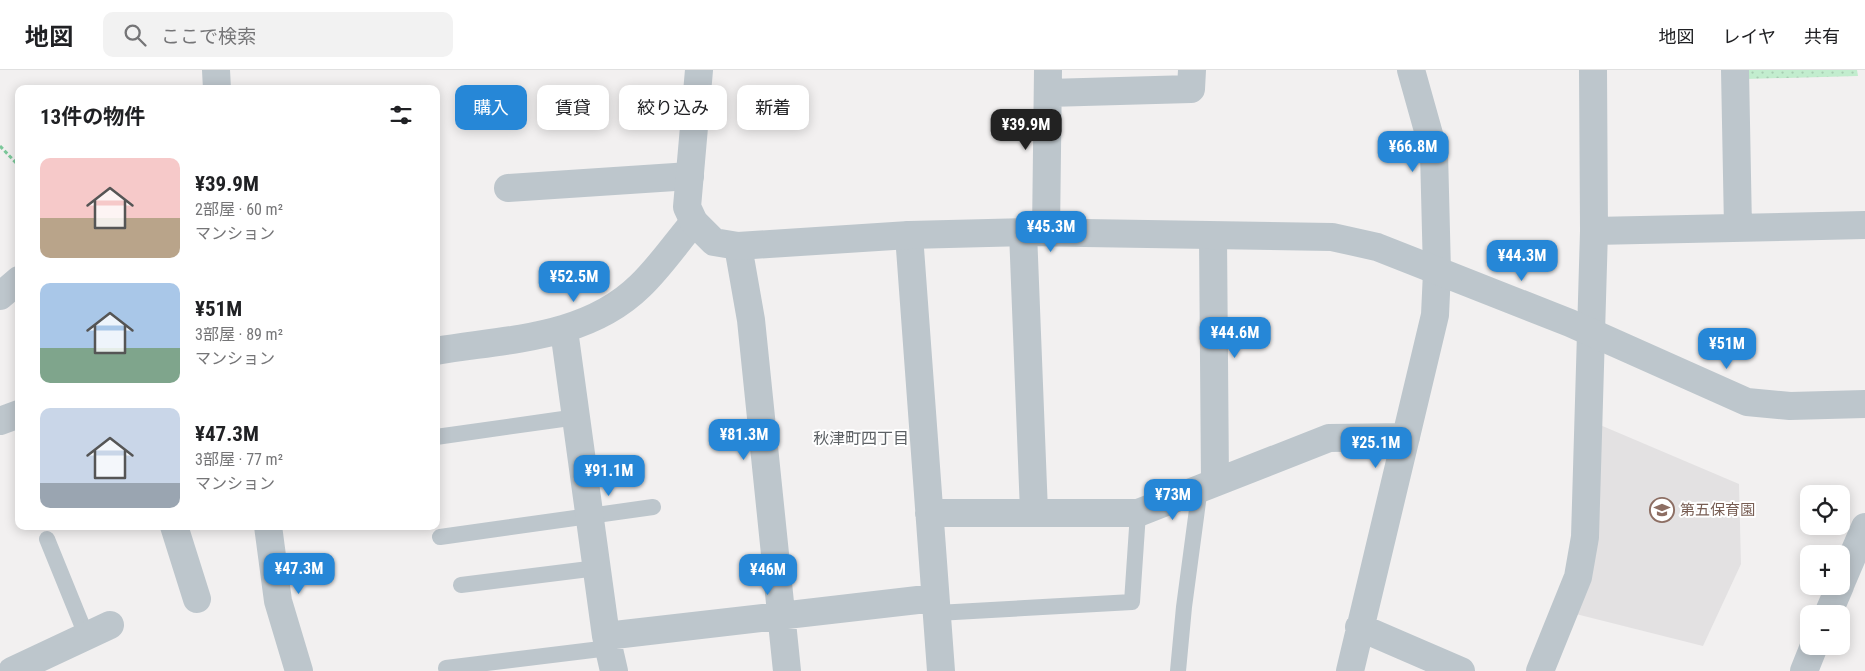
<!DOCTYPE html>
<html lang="ja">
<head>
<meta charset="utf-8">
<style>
  :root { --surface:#fff; --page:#f2f2f2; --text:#202124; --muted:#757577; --line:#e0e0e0; --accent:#2687d7 }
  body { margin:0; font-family:"Roboto Condensed","Noto Sans JP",sans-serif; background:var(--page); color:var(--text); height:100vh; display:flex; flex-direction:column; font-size:19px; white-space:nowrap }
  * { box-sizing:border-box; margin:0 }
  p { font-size:16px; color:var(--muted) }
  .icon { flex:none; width:28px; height:28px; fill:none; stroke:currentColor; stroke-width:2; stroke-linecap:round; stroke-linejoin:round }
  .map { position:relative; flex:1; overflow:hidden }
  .sheet { position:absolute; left:15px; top:15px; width:425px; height:445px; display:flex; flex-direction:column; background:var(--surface); border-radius:10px; box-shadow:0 2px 12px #0003 }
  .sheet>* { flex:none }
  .hud { position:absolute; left:455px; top:15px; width:475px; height:45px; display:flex; gap:10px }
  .buttons { position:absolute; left:1800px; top:415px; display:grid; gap:10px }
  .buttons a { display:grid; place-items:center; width:50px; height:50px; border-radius:10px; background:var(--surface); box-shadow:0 2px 12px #0003; font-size:25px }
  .price { position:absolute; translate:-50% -42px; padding:0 11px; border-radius:10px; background:var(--accent); color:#fff; font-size:16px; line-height:32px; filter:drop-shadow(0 1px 2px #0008) }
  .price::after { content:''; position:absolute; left:50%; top:30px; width:15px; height:11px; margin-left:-8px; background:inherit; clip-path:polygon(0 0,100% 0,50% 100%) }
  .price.current { background:#222; color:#fff }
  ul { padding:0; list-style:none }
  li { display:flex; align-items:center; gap:15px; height:125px; padding:0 25px }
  li span { display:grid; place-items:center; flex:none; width:140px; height:100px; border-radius:10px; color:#555 }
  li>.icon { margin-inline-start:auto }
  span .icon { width:60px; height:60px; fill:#fffc; stroke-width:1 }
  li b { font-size:21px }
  h2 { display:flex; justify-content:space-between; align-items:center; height:60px; padding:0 25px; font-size:21px }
  .pill { padding:0 18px; border-radius:10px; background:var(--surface); box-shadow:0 2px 12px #0003; font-size:18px; line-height:45px }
  .pill.current { background:var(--accent); color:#fff }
  header { display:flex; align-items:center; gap:30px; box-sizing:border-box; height:70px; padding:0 25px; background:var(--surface); border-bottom:1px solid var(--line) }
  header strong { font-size:24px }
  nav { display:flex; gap:28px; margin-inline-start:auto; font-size:18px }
  .search { width:350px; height:45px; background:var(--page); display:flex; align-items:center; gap:12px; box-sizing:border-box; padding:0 18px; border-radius:10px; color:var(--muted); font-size:19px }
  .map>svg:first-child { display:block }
  .education { fill:#e3e1e2 }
  .park { fill:url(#park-dots) }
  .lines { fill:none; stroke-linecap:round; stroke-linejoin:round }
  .path { stroke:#7cc89a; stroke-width:3; stroke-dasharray:4 2.5; stroke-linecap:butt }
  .service { stroke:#bdc6cc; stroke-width:16 }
  .minor { stroke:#bdc6cc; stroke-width:28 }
  .tertiary { stroke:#bdc6cc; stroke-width:28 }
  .labels { text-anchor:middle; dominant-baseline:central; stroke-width:4; stroke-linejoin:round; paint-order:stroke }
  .education-label { font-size:15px; fill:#785e54; stroke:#fff; text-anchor:start }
  .neighbourhood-label { font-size:16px; fill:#5d6165; stroke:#fff }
</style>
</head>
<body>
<header>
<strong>地図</strong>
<div class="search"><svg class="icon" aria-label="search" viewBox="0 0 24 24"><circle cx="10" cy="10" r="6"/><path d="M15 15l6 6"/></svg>ここで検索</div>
<nav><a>地図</a><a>レイヤ</a><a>共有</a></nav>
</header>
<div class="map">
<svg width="1865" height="601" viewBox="0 0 1865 601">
  <defs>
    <pattern id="park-dots" width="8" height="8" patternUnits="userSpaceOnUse" patternTransform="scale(1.25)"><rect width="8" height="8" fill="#c2edce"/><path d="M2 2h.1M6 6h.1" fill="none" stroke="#a8cdb3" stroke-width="1.8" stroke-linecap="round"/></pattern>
  </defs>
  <rect width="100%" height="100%" fill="#f2f0f0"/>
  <path class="education" d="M1586 349 1739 414 1741 494 1703 576 1564 541Z"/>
  <path class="park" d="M1745 0H1857L1858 6 1746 9Z"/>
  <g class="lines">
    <path class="path" d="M0 76 19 96"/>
    <path class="service" d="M436 367 577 347
      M440 467 653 437
      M47 469 86 565
      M461 515 597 498
      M937 543 1132 532 1138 443
      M446 598 609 578
      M1178 601 1184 537 1200 417"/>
    <path class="minor" d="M216 0 217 19
      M1735 0 1738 158
      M1048 23 1191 19 1192 0
      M508 118 690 106
      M1594 161 1865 155
      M1023 162 1034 442
      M1046 162 1048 0
      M909 165 941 601
      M1213 167 1215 412
      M738 176 751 250 787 601
      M0 226 19 210
      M564 260 606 566 614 601
      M436 281C506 269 586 269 640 216 660 197 676 173 694 152
      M0 351 19 344
      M929 443H1138L1329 368 1406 367
      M174 456 197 529
      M268 456 278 531 299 601
      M1359 557 1461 601
      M606 566 935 528
      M12 601 110 555
      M1350 601 1435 245 1437 202 1434 82 1411 0
      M1540 601 1578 507 1585 467 1594 161 1593 0"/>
    <path class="tertiary" d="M699 0 687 137 694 152 714 172 738 176 909 165 1023 162 1332 167 1377 177 1570 253 1747 332 1790 336 1865 334
      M1841 513 1865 457
      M1828 544 1840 516
      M1804 601 1814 576"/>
  </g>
  <defs>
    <symbol id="school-ring" viewBox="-11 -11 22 22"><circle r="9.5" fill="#fff" stroke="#8d6e63" stroke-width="1.5"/><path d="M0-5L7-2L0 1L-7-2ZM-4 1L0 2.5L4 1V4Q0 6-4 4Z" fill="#8d6e63"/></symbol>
  </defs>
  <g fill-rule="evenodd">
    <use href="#school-ring" x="1648" y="426" width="28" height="28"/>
  </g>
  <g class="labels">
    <g class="education-label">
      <text x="1680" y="440">第五保育園</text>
    </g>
    <g class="neighbourhood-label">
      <text x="861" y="368">秋津町四丁目</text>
    </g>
  </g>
</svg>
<div class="buttons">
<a><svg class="icon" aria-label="locate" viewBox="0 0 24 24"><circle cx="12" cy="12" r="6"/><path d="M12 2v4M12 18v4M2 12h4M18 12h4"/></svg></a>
<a>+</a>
<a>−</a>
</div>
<b class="price current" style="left:1026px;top:81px">¥39.9M</b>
<b class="price" style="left:1413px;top:103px">¥66.8M</b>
<b class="price" style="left:1051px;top:183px">¥45.3M</b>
<b class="price" style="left:1522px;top:212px">¥44.3M</b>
<b class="price" style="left:574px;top:233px">¥52.5M</b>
<b class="price" style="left:1235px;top:289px">¥44.6M</b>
<b class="price" style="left:1727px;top:300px">¥51M</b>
<b class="price" style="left:744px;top:391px">¥81.3M</b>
<b class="price" style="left:1376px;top:399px">¥25.1M</b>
<b class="price" style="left:609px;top:427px">¥91.1M</b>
<b class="price" style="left:1173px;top:451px">¥73M</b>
<b class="price" style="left:299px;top:525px">¥47.3M</b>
<b class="price" style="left:768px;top:526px">¥46M</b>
<div class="hud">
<a class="pill current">購入</a>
<a class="pill">賃貸</a>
<a class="pill">絞り込み</a>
<a class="pill">新着</a>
</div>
<section class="sheet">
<h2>13件の物件<svg class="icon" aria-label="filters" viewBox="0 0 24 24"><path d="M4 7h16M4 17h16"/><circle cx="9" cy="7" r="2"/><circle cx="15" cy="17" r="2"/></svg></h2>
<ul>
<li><span style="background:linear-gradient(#f6c9c9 60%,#b9a48a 0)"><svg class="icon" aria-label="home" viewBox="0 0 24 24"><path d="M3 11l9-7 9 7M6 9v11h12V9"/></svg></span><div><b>¥39.9M</b><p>2部屋 · 60 m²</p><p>マンション</p></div></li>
<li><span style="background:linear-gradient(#a9c7e8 65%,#7fa58c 0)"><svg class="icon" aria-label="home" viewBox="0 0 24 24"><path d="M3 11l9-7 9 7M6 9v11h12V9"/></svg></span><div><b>¥51M</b><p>3部屋 · 89 m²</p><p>マンション</p></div></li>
<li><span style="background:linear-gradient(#c9d6e8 75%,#9aa5b1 0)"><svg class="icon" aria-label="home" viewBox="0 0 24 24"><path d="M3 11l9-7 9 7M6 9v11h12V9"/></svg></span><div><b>¥47.3M</b><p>3部屋 · 77 m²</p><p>マンション</p></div></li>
</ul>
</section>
</div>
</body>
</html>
